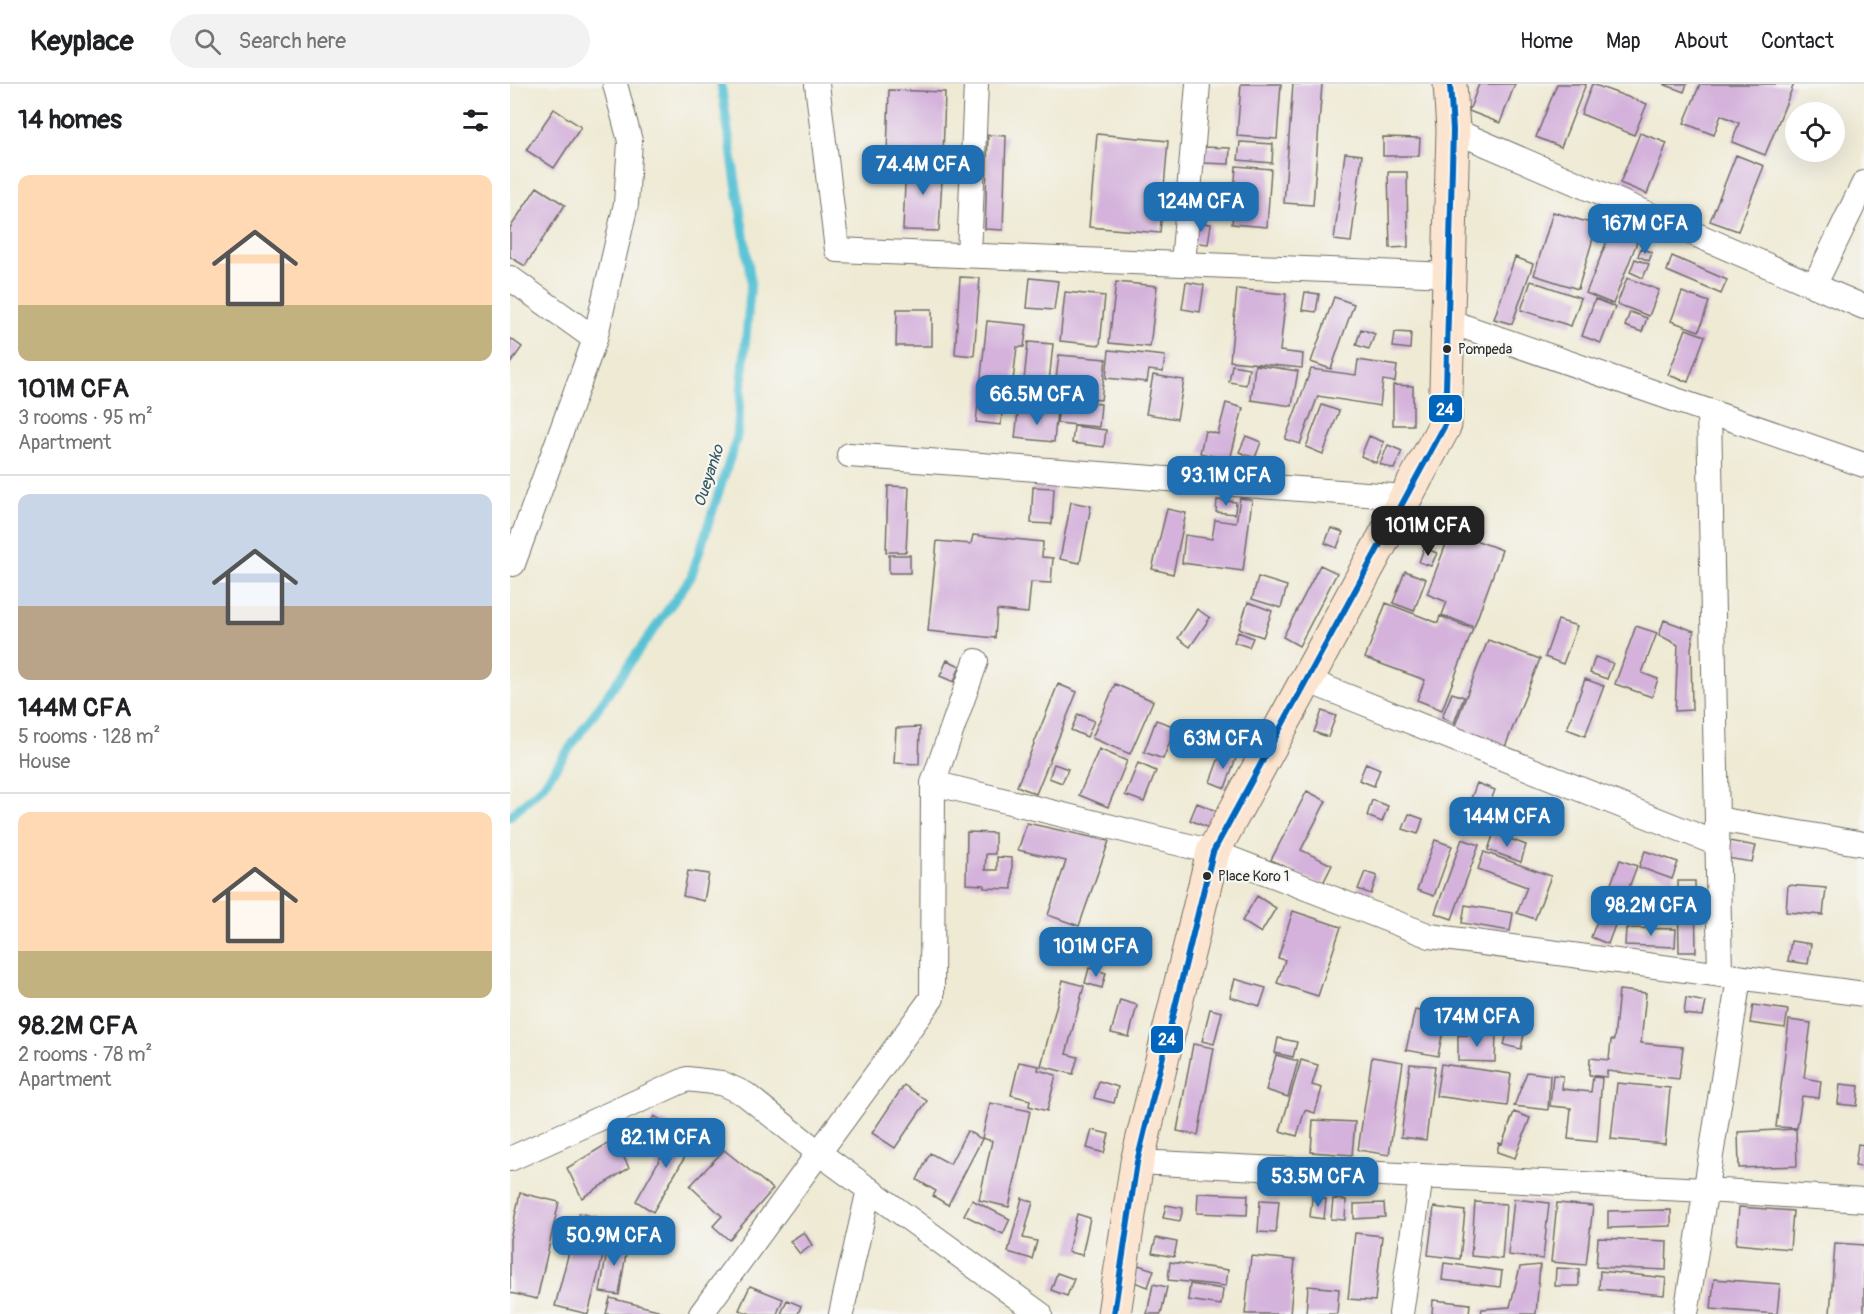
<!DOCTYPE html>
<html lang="en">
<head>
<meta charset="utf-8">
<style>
  :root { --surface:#fff; --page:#f2f2f2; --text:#202124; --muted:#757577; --line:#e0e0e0; --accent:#1f6fb2 }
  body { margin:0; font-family:Pangolin,sans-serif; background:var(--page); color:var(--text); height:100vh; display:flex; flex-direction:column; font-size:22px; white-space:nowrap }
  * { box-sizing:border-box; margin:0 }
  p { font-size:20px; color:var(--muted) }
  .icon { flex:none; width:33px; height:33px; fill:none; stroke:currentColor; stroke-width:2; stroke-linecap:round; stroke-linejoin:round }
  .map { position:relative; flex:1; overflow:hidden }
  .side { display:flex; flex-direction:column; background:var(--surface); width:510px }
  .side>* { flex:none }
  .tools { position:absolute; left:1275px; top:18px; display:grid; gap:12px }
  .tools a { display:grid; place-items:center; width:60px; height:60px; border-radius:50%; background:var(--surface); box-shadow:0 6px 24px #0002; font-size:30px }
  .price { position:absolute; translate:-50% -51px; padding:0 14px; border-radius:12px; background:var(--accent); color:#fff; font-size:20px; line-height:39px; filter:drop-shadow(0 2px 3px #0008) }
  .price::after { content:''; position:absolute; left:50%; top:36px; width:18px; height:14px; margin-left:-9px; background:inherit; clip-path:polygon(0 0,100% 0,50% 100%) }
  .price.on { background:#222; color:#fff }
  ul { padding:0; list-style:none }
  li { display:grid; align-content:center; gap:12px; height:318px; padding:0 18px }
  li+li { border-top:2px solid var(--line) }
  li span { display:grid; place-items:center; height:186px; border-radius:12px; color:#555 }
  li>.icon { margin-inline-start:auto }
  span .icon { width:108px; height:108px; fill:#fffc; stroke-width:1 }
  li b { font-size:26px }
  h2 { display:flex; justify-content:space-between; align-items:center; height:72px; padding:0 18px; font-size:26px }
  header { display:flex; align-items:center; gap:36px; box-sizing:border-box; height:84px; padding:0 30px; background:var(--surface); border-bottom:2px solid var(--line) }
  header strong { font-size:28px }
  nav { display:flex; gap:33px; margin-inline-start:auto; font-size:21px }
  .search { width:420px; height:54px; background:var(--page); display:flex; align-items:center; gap:15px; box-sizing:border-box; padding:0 21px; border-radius:33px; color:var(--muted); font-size:22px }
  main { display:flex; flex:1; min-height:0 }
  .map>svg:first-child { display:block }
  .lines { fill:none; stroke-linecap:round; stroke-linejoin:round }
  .stream { stroke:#59c2d5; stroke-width:9 }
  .building { fill:#d4b2db }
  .street-casing { stroke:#706e66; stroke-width:26 }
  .secondary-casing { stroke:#706e66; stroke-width:35 }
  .street { stroke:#fff; stroke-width:24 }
  .secondary { stroke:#fce5d0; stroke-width:33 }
  .bus-1-casing { stroke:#f6f6f2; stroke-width:10 }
  .bus-1 { stroke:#0065bd; stroke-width:6 }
  .bus-dot { fill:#2b2b2b; stroke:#f6f6f2; stroke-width:2 }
  .labels { text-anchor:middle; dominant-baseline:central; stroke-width:4.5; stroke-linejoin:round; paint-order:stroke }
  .bus-label { font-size:14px; fill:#2b2b2b; stroke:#f6f6f2; text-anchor:start }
  .water-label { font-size:16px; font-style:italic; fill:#39585e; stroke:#f6f6f2 }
  .line-badge { stroke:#f6f6f2; stroke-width:2 }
  .badge-label { font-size:16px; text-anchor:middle; font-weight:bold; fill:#fff }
</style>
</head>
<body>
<header>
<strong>Keyplace</strong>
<div class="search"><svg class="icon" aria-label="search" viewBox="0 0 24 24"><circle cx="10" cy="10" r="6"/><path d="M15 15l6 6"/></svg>Search here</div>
<nav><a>Home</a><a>Map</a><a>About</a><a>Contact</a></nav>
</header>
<main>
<section class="side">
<h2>14 homes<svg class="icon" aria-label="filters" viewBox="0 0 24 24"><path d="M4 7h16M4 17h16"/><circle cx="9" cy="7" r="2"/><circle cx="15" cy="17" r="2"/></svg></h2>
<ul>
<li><span style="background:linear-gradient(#ffd9b3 70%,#c2b280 0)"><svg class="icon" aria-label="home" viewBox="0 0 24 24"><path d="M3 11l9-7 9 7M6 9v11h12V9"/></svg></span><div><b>101M CFA</b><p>3 rooms · 95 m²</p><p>Apartment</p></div></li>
<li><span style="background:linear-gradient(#c9d6e8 60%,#b9a48a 0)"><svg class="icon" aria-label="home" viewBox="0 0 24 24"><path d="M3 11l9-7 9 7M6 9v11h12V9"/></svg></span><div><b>144M CFA</b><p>5 rooms · 128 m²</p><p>House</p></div></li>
<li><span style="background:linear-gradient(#ffd9b3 75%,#c2b280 0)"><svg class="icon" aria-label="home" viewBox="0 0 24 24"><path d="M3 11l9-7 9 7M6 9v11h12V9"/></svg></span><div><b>98.2M CFA</b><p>2 rooms · 78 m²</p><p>Apartment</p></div></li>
</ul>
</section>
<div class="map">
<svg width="1354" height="1230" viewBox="0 0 1354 1230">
  <rect width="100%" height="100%" fill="#f6f6f2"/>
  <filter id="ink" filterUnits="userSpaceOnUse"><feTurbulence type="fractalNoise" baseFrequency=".0167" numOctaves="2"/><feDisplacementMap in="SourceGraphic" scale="12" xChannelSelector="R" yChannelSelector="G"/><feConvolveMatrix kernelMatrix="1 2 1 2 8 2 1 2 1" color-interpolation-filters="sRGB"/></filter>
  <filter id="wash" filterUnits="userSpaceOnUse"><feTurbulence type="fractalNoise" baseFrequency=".008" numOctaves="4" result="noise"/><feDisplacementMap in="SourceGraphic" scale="24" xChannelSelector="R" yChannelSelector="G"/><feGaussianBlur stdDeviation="1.35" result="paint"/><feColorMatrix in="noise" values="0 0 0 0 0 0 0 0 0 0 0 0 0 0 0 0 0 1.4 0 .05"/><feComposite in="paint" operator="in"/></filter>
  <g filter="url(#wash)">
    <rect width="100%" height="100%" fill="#efead4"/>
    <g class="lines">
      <path class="stream" d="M0 732 32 703 181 493 227 353 241 197 211 0"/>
    </g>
    <g id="blocks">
      <path class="building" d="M731 0H771L767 55 727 52Z
        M783 0H812L803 121 774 119Z
        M969 0H1005L990 39 959 27Z
        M1047 0H1076L1051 63 1026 53Z
        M1082 0 1137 20 1124 51 1071 30Z
        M1153 0H1177L1174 8Z
        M1190 0H1284L1255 71 1222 58 1229 39 1211 31 1204 51 1174 39Z
        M379 6 435 8 433 74 377 72Z
        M44 25 71 43 44 84 16 66Z
        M1130 49 1157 59 1137 110 1110 99Z
        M587 50 658 57 650 149 579 143Z
        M478 51 496 52 493 146 475 145Z
        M873 53 910 54 909 72H873Z
        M730 58 763 60 762 79 728 76Z
        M693 63 720 64 719 80 691 79Z
        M835 69 852 71 841 158 824 156Z
        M1226 71 1254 82 1228 147 1200 137Z
        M396 77 433 78 429 147 393 146Z
        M726 82 761 85 757 143 722 140Z
        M878 88H897L898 163 880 164Z
        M27 103 55 121 15 182 0 173V144Z
        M1043 128 1087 141 1068 205 1024 191Z
        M684 138 701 140 698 160 681 158Z
        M1101 147 1127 158 1103 220 1076 209Z
        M1131 164 1142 169 1139 177 1128 172Z
        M1162 172 1217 196 1211 210 1157 187Z
        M1005 173 1023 180 1002 240 984 235Z
        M1125 175 1139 180 1133 194 1120 188Z
        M450 193 470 194 464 272 445 270Z
        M520 194 548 197 544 226 517 224Z
        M1117 194 1149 206 1139 232 1107 220Z
        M1021 197 1071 214 1061 242 1011 226Z
        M606 198 647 202 640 263 599 259Z
        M676 198 694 201 690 228 672 225Z
        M727 205 776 210 770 267 793 270 792 284 720 277Z
        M555 208 595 212 590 261 550 257Z
        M795 208 809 210 806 228 792 226Z
        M1172 208 1199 218 1189 247 1161 237Z
        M824 213 844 220 821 285 801 278Z
        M1085 215 1105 223 1091 259 1072 252Z
        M387 225H422V262H386Z
        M1120 228 1137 234 1132 248 1115 242Z
        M477 237 517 241 514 263H507L502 305 494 304 491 341 466 338Z
        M851 245 865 250 859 265 846 261Z
        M1176 245 1195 252 1178 298 1158 291Z
        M885 248 901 249 900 265 883 263Z
        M0 254 12 263 0 280Z
        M518 258 543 260 537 318 512 316Z
        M599 266 655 272 653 288 639 286 637 298 596 294Z
        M549 271 596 275 591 316 544 311Z
        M848 276 887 282 885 298 873 296 870 322 808 312 790 360 775 355 801 285 846 291Z
        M722 281 739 284 736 301 719 298Z
        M745 281 788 287 782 322 741 316Z
        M643 291 674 296 667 335 636 330Z
        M883 301 903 302V341H883Z
        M550 316 591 320 589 343 547 339Z
        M716 319 733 324 720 376 690 369 695 347 708 350Z
        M812 321 829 327 813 370 796 363Z
        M530 324 547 326 544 358 505 354 508 328 530 330Z
        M564 342 596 346 594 363 562 359Z
        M736 352 751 358 745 374 729 368Z
        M859 352 874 358 866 379 851 372Z
        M878 361 892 367 884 385 870 380Z
        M378 402 399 403 396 468H376Z
        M523 403 544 404 542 440 521 439Z
        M730 414 742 416 733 487 672 479 675 451 702 455 705 436 726 439Z
        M707 416 726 418 725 430 706 428Z
        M561 418 581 422 570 479 550 475Z
        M657 425 676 429 663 490 642 485Z
        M821 444 833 448 827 464 815 459Z
        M941 447 992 466 964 543 932 531 937 518 917 510Z
        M463 451 533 458 532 473 543 474 541 499 521 498 518 529 487 526 485 554 418 547 427 457 461 460Z
        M914 464 927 469 921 482 909 478Z
        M379 471H400V489H379Z
        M810 481 827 489 789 562 773 553Z
        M895 487 916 495 904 527 883 519Z
        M748 493 777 502 771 524 742 515Z
        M738 518 762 527 753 553 729 545Z
        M876 519 928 539 930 532 963 545 932 626 907 616 915 596 855 574Z
        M687 525 700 534 680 563 668 554Z
        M1048 536 1067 542 1053 580 1035 573Z
        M1154 536 1184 547 1181 564 1182 626 1165 627 1168 561 1149 551Z
        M1126 542 1147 549 1132 589 1148 595 1142 613 1105 600Z
        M728 548 743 554 739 563 724 558Z
        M978 556 1030 575 995 663 944 644Z
        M1085 573 1103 579 1097 595 1080 589Z
        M437 576 450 582 444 598 430 592Z
        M1075 595 1094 602 1075 652 1057 645Z
        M548 600 567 608 526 710 507 702Z
        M605 600 643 617 620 670 582 654Z
        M942 609 954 613 944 639 932 633Z
        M812 627 826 632 818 653 804 648Z
        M568 630 584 637 577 653 561 646Z
        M646 636 666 643 653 675 634 668Z
        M410 643 409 680 384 679 386 644Z
        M589 665 617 677 598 723 569 711Z
        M711 668 726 674 715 704 700 698Z
        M628 679 646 687 634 718 615 711Z
        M856 679 870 685 864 702 849 696Z
        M544 680 558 685 552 699 539 694Z
        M967 699 985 706 978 724 960 717Z
        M797 707 816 717 791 766 822 781 812 801 761 776Z
        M862 716 878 722 872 738 857 732Z
        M687 719 711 729 704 746 680 736Z
        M899 730 913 735 908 750 893 745Z
        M517 739 599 757 569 842 538 831 556 777 508 766Z
        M457 748 485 749V770H476L475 786H487V773L502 774V805L474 804V801L456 800Z
        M984 749 1016 761 1011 778 978 766Z
        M952 755 969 761 942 835 925 829Z
        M925 756 942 762 924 812 907 806Z
        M1219 757 1246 762 1242 778 1216 774Z
        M1135 767 1168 778 1162 795 1129 783Z
        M974 768 1041 792 1025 835 1007 829 1017 803 968 785Z
        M1110 776 1127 782 1098 860 1081 853Z
        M178 787 199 790 194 817 173 812Z
        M855 788 867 792 861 810 848 805Z
        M1168 797H1185L1186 868H1169Z
        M1278 801 1316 804 1313 831 1276 828Z
        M747 812 766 824 751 849 732 837Z
        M955 821 1003 829 1000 847 952 839Z
        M783 827 831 843 808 912 767 899 775 876 768 874Z
        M1116 844 1166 845 1165 863 1115 861Z
        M1281 857 1301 860 1298 880 1278 877Z
        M579 884 596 889 592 904 575 899Z
        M725 895 756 904 750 922 720 913Z
        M553 896 574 902 556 970 568 973 563 990 531 982Z
        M1109 906 1136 909 1131 959 1173 963 1169 995 1097 987V993L1079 991 1080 974 1099 976 1101 956H1104Z
        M1176 914 1196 918 1193 932 1174 930Z
        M610 916 627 921 619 953 601 949Z
        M1243 921 1278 926 1275 944 1240 939Z
        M1003 922 1019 925 1011 965 994 961Z
        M700 925 712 928 704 960 692 957Z
        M905 926 936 932 928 972 896 966Z
        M1279 936 1301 939 1294 994 1311 997 1309 1014 1292 1012 1287 1044 1266 1043Z
        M948 951 986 952 985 978 948 977Z
        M768 954 787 958 783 973 765 969Z
        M683 960 704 964 688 1051 667 1047Z
        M766 971 788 977 778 1013 756 1006Z
        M862 973 893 978 879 1071 848 1066Z
        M791 976 808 981 802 1001 812 1004 805 1029 795 1026 787 1052 770 1047Z
        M509 978 529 982 528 986 546 991 537 1027 519 1022 520 1016 501 1011Z
        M900 980 925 982 916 1056 891 1053Z
        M931 980 1001 990 997 1022 926 1012Z
        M1017 988 1040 991 1038 1026 1004 1022Z
        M1043 991 1053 992 1052 1005 1081 1008 1083 993 1092 994 1087 1058 1058 1055 1061 1024 1040 1022Z
        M589 997 608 1003 604 1019 584 1014Z
        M1107 999 1160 1004 1155 1060 1101 1055Z
        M1330 1000 1349 1002 1347 1022 1328 1020Z
        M394 1001 417 1017 385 1064 362 1049Z
        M480 1019 520 1027 499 1123 469 1116 482 1057 472 1054Z
        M1004 1028 1020 1034 1005 1074 987 1068 989 1059 992 1060Z
        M144 1032 158 1040 150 1054 137 1045Z
        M803 1036 845 1038 842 1071 801 1068Z
        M168 1043 186 1054 143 1128 126 1117Z
        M1286 1045 1287 1082 1229 1084 1228 1048Z
        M582 1046 599 1050 594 1069 577 1064Z
        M457 1047 472 1055 438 1121 423 1112 426 1107 407 1096 420 1069 440 1080Z
        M105 1055 119 1084 72 1114 57 1084Z
        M1348 1060 1354 1061V1083L1345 1082Z
        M214 1066 263 1105 219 1156 203 1142 212 1132 180 1102Z
        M10 1109 49 1118 27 1215 0 1209V1155Z
        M688 1109 738 1111 737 1131 687 1129Z
        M512 1114 523 1118 513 1154 527 1157 522 1175 498 1168Z
        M802 1114 816 1115 814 1135 800 1133Z
        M823 1115 836 1116 835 1136 821 1135Z
        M1004 1115 1039 1119 1033 1175 998 1171Z
        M462 1116 500 1135 493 1150 454 1131Z
        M750 1116 769 1117 766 1149 748 1148Z
        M965 1118 996 1120 992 1175 961 1172Z
        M874 1119 875 1133 844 1135V1120Z
        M1047 1119 1083 1122 1076 1181 1041 1178Z
        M656 1121 673 1124 670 1137 653 1134Z
        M924 1123 955 1127 950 1175 918 1171Z
        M1229 1123 1283 1127 1280 1165 1226 1160Z
        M1161 1126V1142L1098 1144V1127Z
        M69 1129 102 1137 78 1230 45 1222Z
        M567 1130 580 1134 572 1171 558 1168Z
        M294 1148 302 1161 290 1170 280 1157Z
        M845 1149 872 1152 865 1217 838 1215Z
        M646 1154 667 1158 664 1173 642 1169Z
        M1088 1154 1157 1157 1156 1186 1086 1183Z
        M99 1155 118 1158 109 1211 90 1208Z
        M1325 1159 1354 1161V1230H1320Z
        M741 1172 785 1176 780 1230H735Z
        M660 1178 718 1186 716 1202 658 1196Z
        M934 1179 992 1187 990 1203 932 1196Z
        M625 1180 644 1186 638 1203 619 1196Z
        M1030 1181 1026 1230H971L972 1225 1000 1223 1010 1183Z
        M1046 1184 1069 1185V1202H1045Z
        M1090 1187 1156 1194 1154 1211 1089 1205Z
        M547 1189 564 1195 557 1212 541 1206Z
        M1204 1195 1270 1200 1267 1230 1201 1225Z
        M643 1200 657 1203 651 1230H637Z
        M680 1200 713 1205 711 1221 678 1216Z
        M240 1202 273 1215 267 1230H241L229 1226Z
        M798 1202 829 1205 827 1230H796Z
        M100 1214 148 1226 147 1230H96Z
        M277 1216 291 1222 288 1230H271Z
        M923 1216 960 1220 959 1230H922Z"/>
    </g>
  </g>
  <g filter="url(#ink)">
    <use href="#blocks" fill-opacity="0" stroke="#706e66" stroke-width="1.5"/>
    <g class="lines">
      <defs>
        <path id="street" d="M307 0 327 166 940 191
          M943 46 1354 223
          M459 171 466 0
          M673 180 688 0
          M0 194 85 255
          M1304 202 1354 99
          M938 237 1354 381
          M1199 327 1210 891
          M339 371 896 413
          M0 478 3 480 85 255 116 120 120 57 105 0
          M796 596 1208 760
          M423 699 703 768 920 852 1354 910
          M1207 735 1354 760
          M0 1075 177 995 211 999 235 1010 309 1069 530 1230
          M627 1078 1196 1106 1354 1116
          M191 1230 422 914 423 699 466 577
          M331 1230 359 1105
          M891 1230 911 1092
          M1176 1230 1229 894"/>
        <path id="secondary" d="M604 1230 627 1078 703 768 935 341 943 46 940 0"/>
      </defs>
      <use href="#street" class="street-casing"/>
      <use href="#secondary" class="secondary-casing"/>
      <use href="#street" class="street"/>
      <use href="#secondary" class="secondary"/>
      <defs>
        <path id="bus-1" d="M604 1230 627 1078 703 768 935 341 943 46 940 0"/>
      </defs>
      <use href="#bus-1" class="bus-1-casing"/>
      <use href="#bus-1" class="bus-1"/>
    </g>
  </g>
  <g class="bus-dot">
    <circle cx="937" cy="265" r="5"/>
    <circle cx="697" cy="792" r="5"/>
  </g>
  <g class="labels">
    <g class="bus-label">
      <text x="948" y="265">Pompeda</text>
      <text x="708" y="792">Place Koro 1</text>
    </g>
    <g class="water-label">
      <text transform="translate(199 392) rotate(-72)">Oueyanko</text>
    </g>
  </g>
  <g class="line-badge">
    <rect x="918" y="310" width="35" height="29" rx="6" fill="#0065bd"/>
    <rect x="640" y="941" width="34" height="29" rx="6" fill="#0065bd"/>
  </g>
  <g class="badge-label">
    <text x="935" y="331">24</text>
    <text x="657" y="961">24</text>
  </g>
</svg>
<div class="tools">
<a><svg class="icon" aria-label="locate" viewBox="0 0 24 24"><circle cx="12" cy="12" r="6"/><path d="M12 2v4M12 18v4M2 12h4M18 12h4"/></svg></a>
</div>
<b class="price" style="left:413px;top:112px">74.4M CFA</b>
<b class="price" style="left:691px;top:149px">124M CFA</b>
<b class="price" style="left:1135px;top:171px">167M CFA</b>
<b class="price" style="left:527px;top:342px">66.5M CFA</b>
<b class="price" style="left:716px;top:423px">93.1M CFA</b>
<b class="price on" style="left:918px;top:473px">101M CFA</b>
<b class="price" style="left:713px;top:686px">63M CFA</b>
<b class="price" style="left:997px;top:764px">144M CFA</b>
<b class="price" style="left:1141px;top:853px">98.2M CFA</b>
<b class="price" style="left:586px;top:894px">101M CFA</b>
<b class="price" style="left:967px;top:964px">174M CFA</b>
<b class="price" style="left:156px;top:1085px">82.1M CFA</b>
<b class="price" style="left:808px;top:1124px">53.5M CFA</b>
<b class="price" style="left:104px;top:1183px">50.9M CFA</b>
</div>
</main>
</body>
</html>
